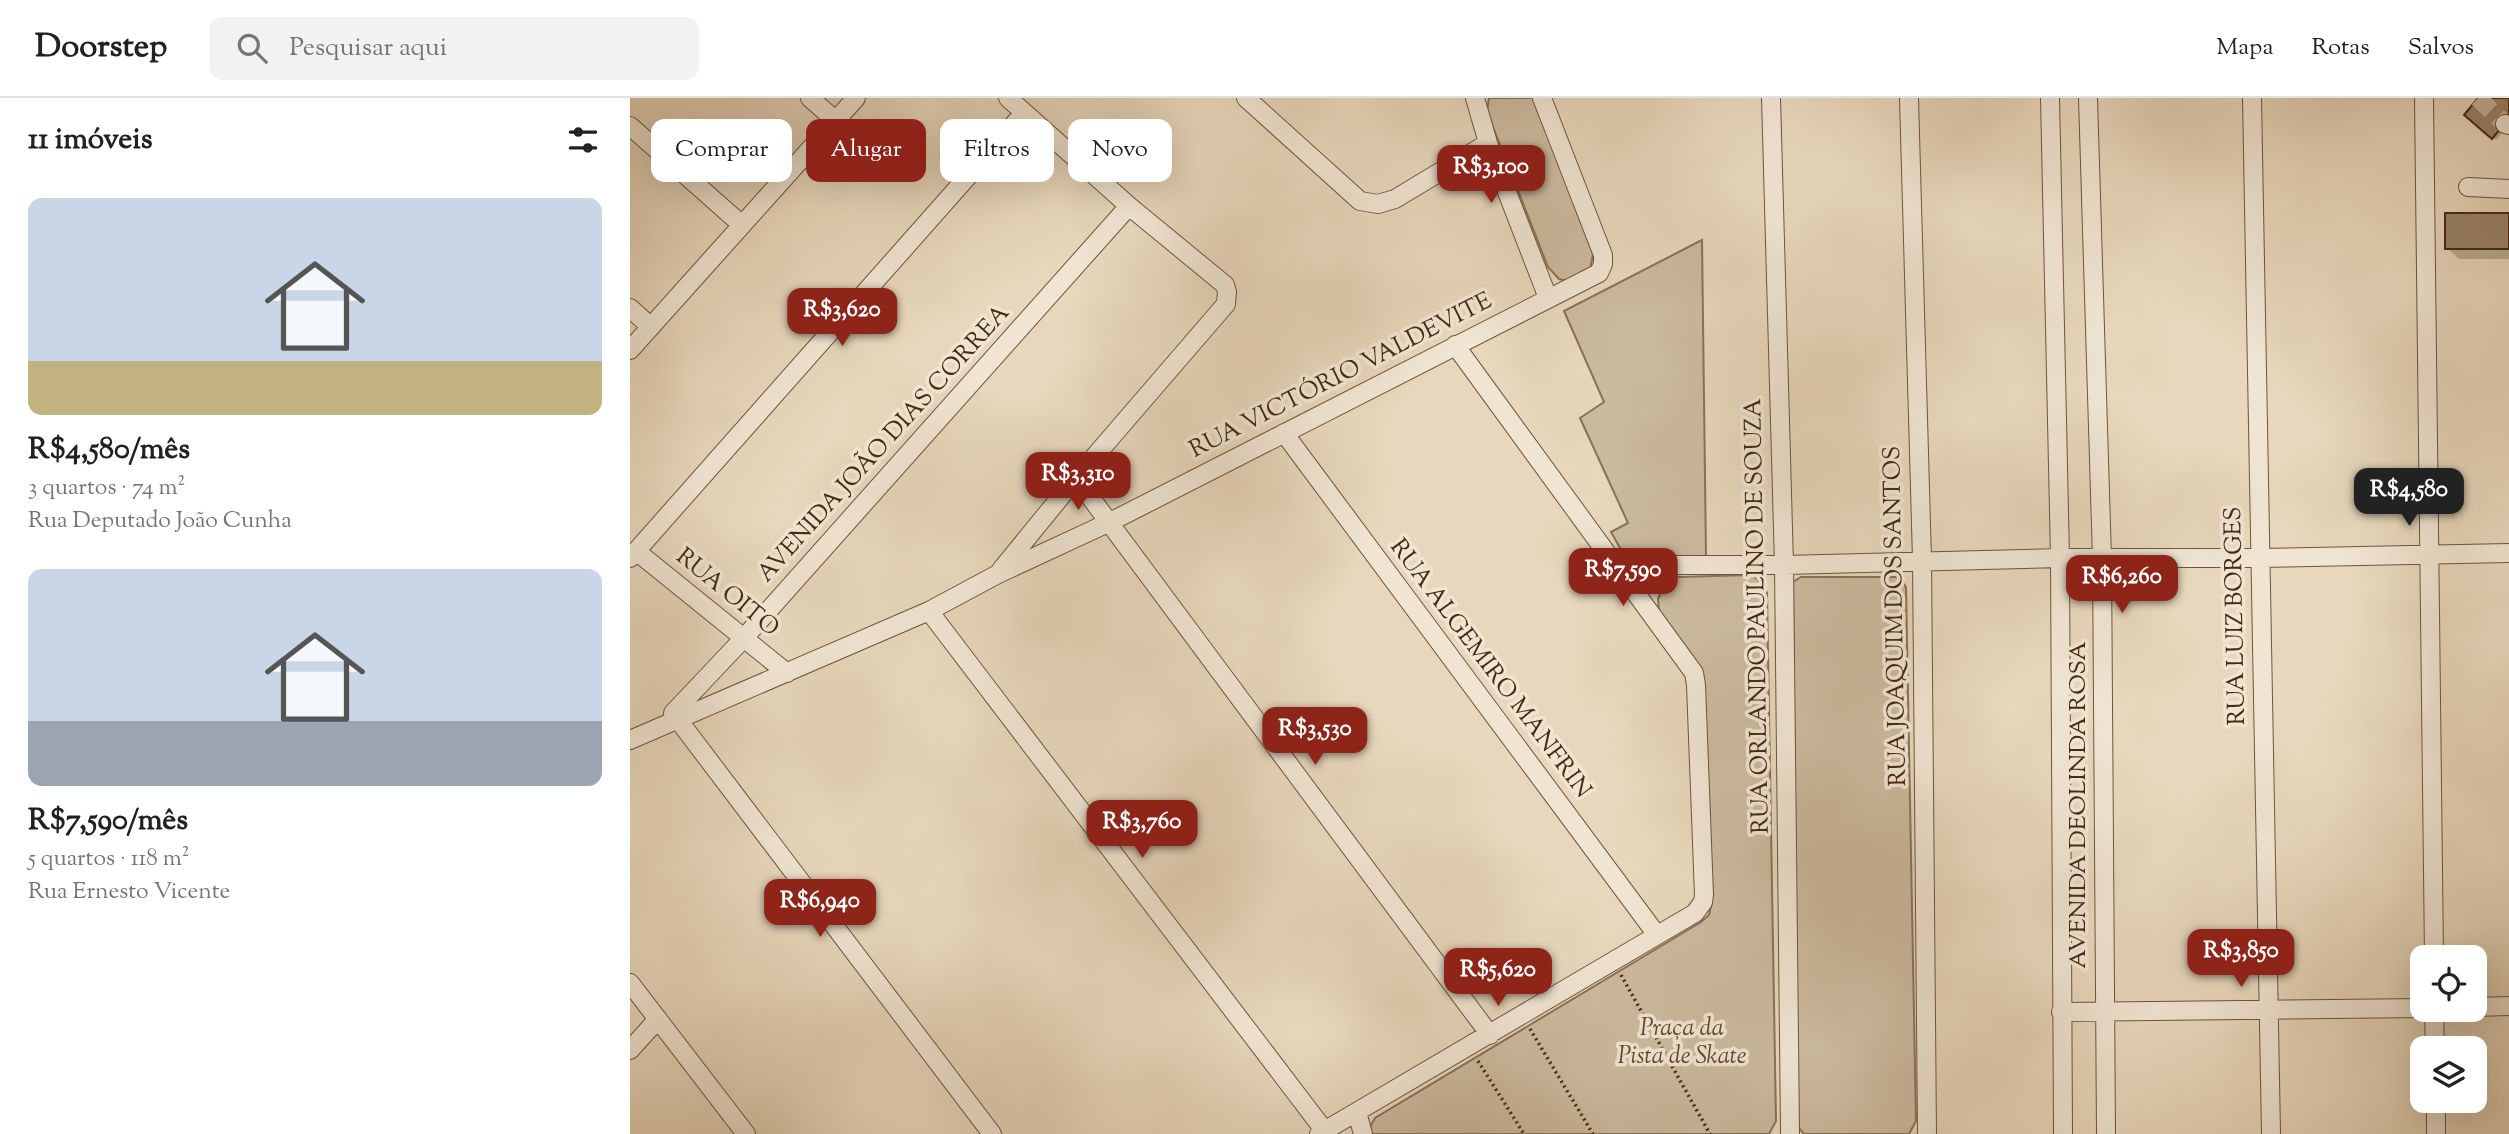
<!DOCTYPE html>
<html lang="pt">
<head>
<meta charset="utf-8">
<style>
  :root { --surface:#fff; --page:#f2f2f2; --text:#202124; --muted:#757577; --line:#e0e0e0; --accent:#8f2418 }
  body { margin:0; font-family:"Sorts Mill Goudy",serif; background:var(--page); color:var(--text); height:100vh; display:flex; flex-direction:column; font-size:26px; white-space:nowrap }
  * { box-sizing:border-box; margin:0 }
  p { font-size:23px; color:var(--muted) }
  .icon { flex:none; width:38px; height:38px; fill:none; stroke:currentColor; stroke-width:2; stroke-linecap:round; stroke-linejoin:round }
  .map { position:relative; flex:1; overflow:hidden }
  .details { display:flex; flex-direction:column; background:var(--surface); width:630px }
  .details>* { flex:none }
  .guide { position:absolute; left:21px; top:21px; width:665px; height:63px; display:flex; gap:14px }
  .tools { position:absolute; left:1780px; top:847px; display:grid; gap:14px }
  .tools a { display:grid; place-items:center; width:77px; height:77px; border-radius:14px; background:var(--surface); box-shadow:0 7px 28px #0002; font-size:35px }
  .price { position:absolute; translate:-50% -60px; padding:0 16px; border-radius:14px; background:var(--accent); color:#fff; font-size:23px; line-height:46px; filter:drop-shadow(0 2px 4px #0008) }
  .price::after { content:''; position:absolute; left:50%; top:42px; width:21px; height:16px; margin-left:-10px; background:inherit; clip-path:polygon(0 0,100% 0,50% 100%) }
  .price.on { background:#222; color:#fff }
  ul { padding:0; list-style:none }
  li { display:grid; align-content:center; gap:14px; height:371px; padding:0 28px }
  li span { display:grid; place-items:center; height:217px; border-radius:14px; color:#555 }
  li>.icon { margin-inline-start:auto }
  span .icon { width:126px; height:126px; fill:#fffc; stroke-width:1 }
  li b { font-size:30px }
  h2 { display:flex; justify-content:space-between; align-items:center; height:84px; padding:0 28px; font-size:30px }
  .pill { padding:0 24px; border-radius:14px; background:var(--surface); box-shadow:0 7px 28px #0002; font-size:24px; line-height:63px }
  .pill.on { background:var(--accent); color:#fff }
  header { display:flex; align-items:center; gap:42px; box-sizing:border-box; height:98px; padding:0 35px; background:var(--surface); border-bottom:2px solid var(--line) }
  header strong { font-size:33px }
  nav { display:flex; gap:38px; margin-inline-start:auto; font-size:24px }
  .search { width:490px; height:63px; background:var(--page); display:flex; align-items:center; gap:18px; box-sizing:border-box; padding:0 24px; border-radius:14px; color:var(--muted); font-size:26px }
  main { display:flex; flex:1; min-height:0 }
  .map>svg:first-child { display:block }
  .green { fill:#ccba9f; stroke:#897258; stroke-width:2 }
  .shadow { fill:#0003 }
  .building { fill:#9a846a; stroke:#462a11; stroke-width:2 }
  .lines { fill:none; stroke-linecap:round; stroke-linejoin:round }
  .minor-tunnel { stroke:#c8b49a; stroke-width:18; stroke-dasharray:18 9; stroke-linecap:butt }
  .minor-casing { stroke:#6e553c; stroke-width:20 }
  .path { stroke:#462a11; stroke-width:3.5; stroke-dasharray:2 3.5; stroke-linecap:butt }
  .minor { stroke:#f0e5d3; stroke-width:18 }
  .labels { text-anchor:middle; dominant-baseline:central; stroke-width:7; stroke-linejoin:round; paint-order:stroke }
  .street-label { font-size:24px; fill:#462a11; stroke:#f0e5d3 }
  .park-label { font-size:24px; font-style:italic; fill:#61472d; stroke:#f0e5d3 }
</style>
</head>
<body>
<header>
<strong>Doorstep</strong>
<div class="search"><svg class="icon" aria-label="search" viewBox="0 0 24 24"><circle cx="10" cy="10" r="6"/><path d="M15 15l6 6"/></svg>Pesquisar aqui</div>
<nav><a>Mapa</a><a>Rotas</a><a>Salvos</a></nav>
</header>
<main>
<section class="details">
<h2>11 imóveis<svg class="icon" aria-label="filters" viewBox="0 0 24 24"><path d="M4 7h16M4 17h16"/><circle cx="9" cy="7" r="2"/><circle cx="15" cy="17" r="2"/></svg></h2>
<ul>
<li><span style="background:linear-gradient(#c9d6e8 75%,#c2b280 0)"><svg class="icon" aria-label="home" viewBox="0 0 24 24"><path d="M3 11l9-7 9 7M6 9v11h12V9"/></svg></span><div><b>R$4,580/mês</b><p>3 quartos · 74 m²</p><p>Rua Deputado João Cunha</p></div></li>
<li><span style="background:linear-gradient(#c9d6e8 70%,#9aa5b1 0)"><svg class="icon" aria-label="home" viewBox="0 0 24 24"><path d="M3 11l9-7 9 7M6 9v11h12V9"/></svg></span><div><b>R$7,590/mês</b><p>5 quartos · 118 m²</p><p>Rua Ernesto Vicente</p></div></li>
</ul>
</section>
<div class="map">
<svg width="1879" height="1036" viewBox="0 0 1879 1036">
  <rect width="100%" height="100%" fill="#e8d7bc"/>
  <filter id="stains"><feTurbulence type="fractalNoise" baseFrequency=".00286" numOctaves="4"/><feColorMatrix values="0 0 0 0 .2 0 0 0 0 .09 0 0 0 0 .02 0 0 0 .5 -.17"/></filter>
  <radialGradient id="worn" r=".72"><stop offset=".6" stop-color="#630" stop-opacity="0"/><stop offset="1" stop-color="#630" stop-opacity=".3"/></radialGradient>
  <path class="green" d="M859 0H904L963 156 960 172 937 183 929 181 918 169 857 14Z
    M1072 142 1076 458 995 459 981 434 998 425 950 320 974 304 934 213Z
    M1122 477 1134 487 1137 495 1146 1023 1139 1036H741L740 1029 745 1020 1071 824 1079 817 1082 804 1070 572 1029 514 1028 501 1033 489 1048 479Z
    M1171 479H1266L1273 483 1276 490 1286 1023 1279 1036H1174L1168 1029 1163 484Z"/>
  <path class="shadow" d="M1850 0H1879V27L1866 42 1836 17Z
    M1879 117V161H1829L1817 150Z"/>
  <path class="building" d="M1848 0H1879V20L1862 41 1834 17Z
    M1815 115H1879V151H1815Z"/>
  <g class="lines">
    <path class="minor-tunnel" d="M1848 0 1875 26"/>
    <defs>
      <path id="minor" d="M180 0 206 23
        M616 0 730 103 748 106 765 101 858 45
        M845 0 858 45 918 200
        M1141 0 1154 467 1160 1036
        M1279 0 1292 462 1297 1036
        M1420 0 1430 460 1433 1036
        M1458 0 1472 461 1476 1036
        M1622 0 1641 1036
        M1794 0 1804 859
        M1875 26 1879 27
        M0 28 112 127
        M1838 89 1879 91
        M0 210 21 229
        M0 252 226 0
        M654 335 1027 837
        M446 380 860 937
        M6 453 157 575
        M0 460 394 15
        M984 467H1154L1430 460H1629L1879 455
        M371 472 446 380 596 206 597 194 595 187 499 108 378 0
        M299 513 697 1036
        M0 642 299 513 368 476 480 424 969 175 973 166V157L912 0
        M0 885 116 1036
        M1844 909 1879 908
        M1804 912 1805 950
        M1431 914 1792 910
        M0 952 28 921
        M1806 1003V1036
        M727 1014 733 1036
        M362 1036 43 615 113 541 499 108
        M689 1036 1065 815 1073 804 1074 797 1066 587 1064 575 825 247"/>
    </defs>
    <use href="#minor" class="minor-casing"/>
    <path class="path" d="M991 877 1080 1036
      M900 931 963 1036
      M848 963 894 1036"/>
    <use href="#minor" class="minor"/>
  </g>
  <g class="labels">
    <g class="street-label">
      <text transform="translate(711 278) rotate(-27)">RUA VICTÓRIO VALDEVITE</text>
      <text transform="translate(254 346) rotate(-48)">AVENIDA JOÃO DIAS CORREA</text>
      <text transform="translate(97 495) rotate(39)">RUA OITO</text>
      <text transform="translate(1128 518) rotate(-91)">RUA ORLANDO PAULINO DE SOUZA</text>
      <text transform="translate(1266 518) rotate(-91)">RUA JOAQUIM DOS SANTOS</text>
      <text transform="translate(1606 518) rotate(-91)">RUA LUIZ BORGES</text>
      <text transform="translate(860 571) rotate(53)">RUA ALGEMIRO MANFRIN</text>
      <text transform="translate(1449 707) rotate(-90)">AVENIDA DEOLINDA ROSA</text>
    </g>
    <g class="park-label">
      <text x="1052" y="931">Praça da<tspan x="1052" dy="28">Pista de Skate</tspan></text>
    </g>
  </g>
  <rect width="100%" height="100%" filter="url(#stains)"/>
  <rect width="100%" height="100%" fill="url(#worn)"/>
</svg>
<div class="tools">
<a><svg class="icon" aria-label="locate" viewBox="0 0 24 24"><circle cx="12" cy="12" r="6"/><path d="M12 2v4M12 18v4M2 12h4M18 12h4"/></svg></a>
<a><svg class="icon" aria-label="layers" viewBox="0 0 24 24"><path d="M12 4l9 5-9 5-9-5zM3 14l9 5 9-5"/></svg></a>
</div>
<b class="price" style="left:861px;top:107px">R$3,100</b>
<b class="price" style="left:212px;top:250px">R$3,620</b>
<b class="price" style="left:448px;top:414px">R$3,310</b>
<b class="price on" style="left:1779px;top:430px">R$4,580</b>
<b class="price" style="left:993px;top:510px">R$7,590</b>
<b class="price" style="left:1492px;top:517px">R$6,260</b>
<b class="price" style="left:685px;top:669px">R$3,530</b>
<b class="price" style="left:512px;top:762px">R$3,760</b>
<b class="price" style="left:190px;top:841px">R$6,940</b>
<b class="price" style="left:1611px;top:891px">R$3,850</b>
<b class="price" style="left:868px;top:910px">R$5,620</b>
<div class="guide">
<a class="pill">Comprar</a>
<a class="pill on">Alugar</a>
<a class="pill">Filtros</a>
<a class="pill">Novo</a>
</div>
</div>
</main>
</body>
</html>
